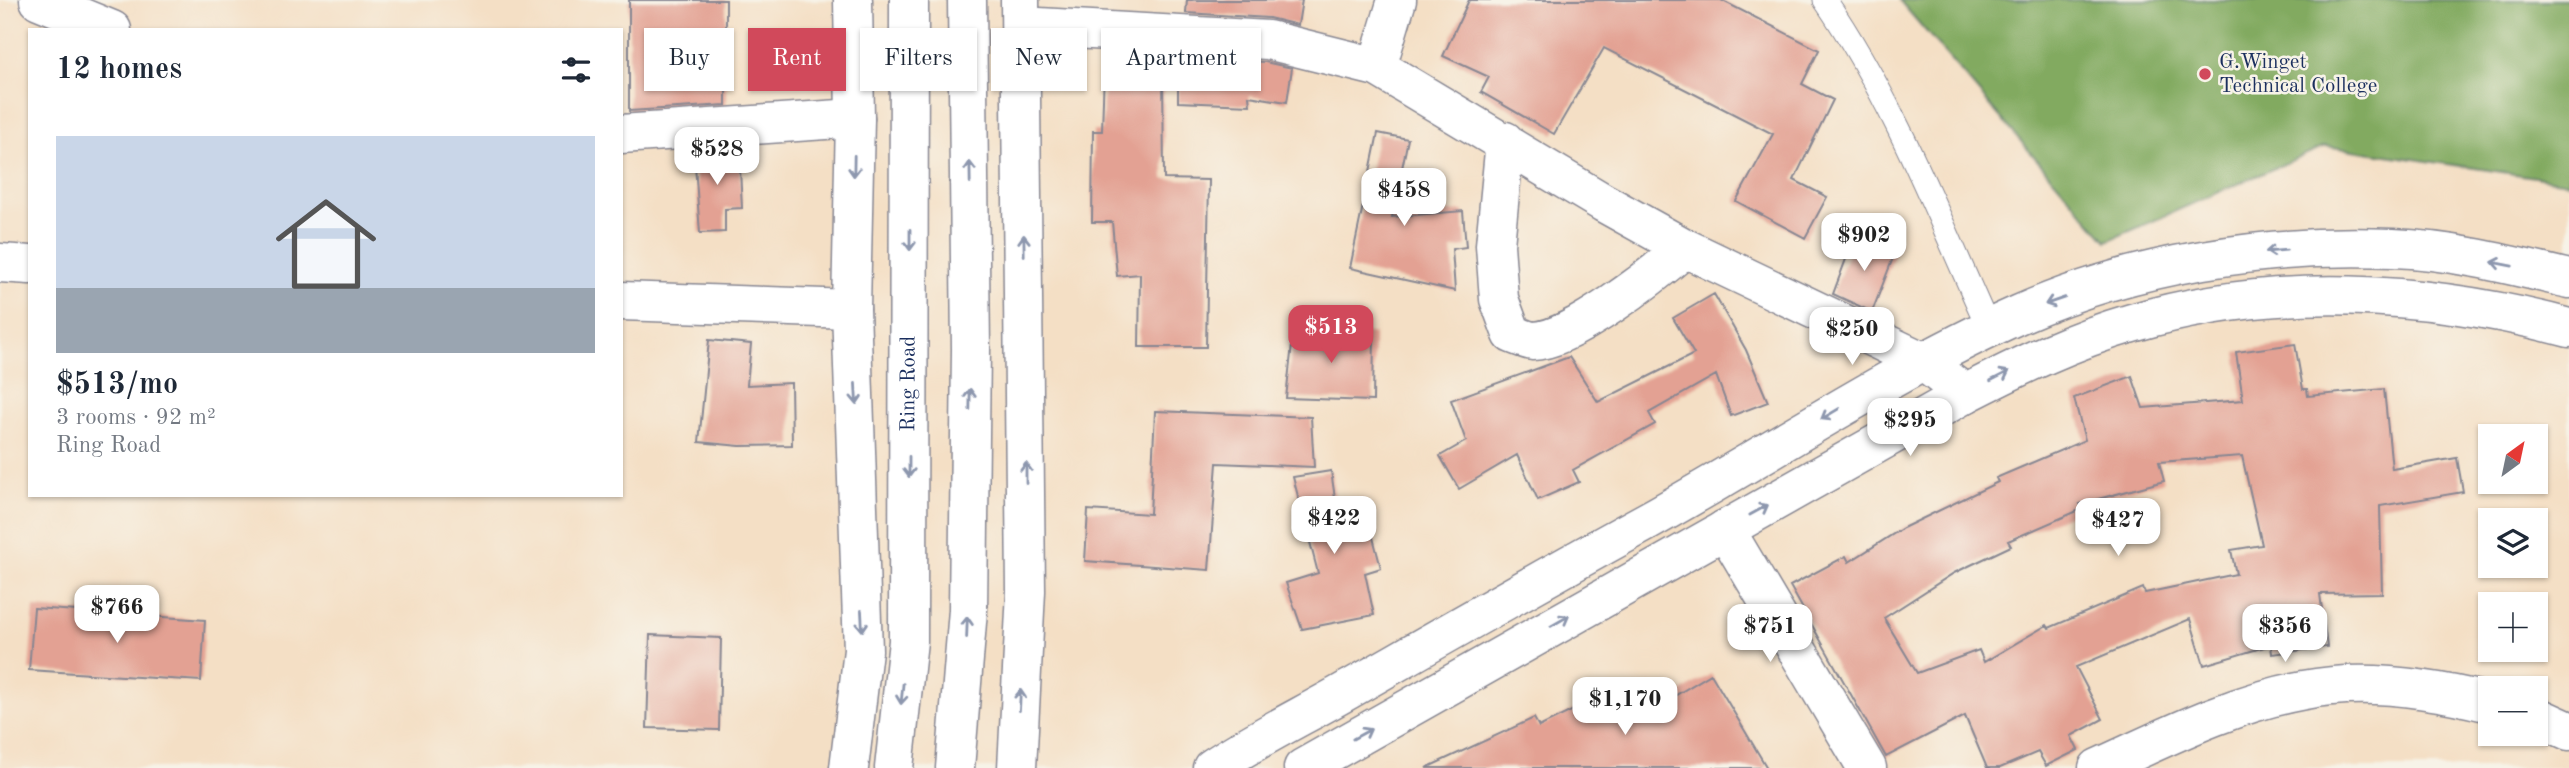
<!DOCTYPE html>
<html lang="en">
<head>
<meta charset="utf-8">
<style>
  :root { --surface:#fff; --page:#f2f2f3; --text:#1f2937; --muted:#747a83; --line:#e0e1e3; --accent:#d1495b }
  body { margin:0; font-family:"Old Standard TT",serif; background:var(--page); color:var(--text); height:100vh; display:flex; flex-direction:column; font-size:26px; white-space:nowrap }
  * { box-sizing:border-box; margin:0 }
  p { font-size:23px; color:var(--muted) }
  .icon { flex:none; width:38px; height:38px; fill:none; stroke:currentColor; stroke-width:2; stroke-linecap:round; stroke-linejoin:round }
  .map { position:relative; flex:1; overflow:hidden }
  .sheet { position:absolute; left:28px; top:28px; width:595px; height:469px; display:flex; flex-direction:column; background:var(--surface); border-radius:0px; box-shadow:0 2px 5px #0004 }
  .sheet>* { flex:none }
  .banner { position:absolute; left:644px; top:28px; width:665px; height:63px; display:flex; gap:14px }
  .needle { width:46px; rotate:33deg }
  .tools { position:absolute; left:2478px; top:424px; display:grid; gap:14px }
  .tools a { display:grid; place-items:center; width:70px; height:70px; border-radius:0px; background:var(--surface); box-shadow:0 2px 5px #0004; font-size:35px }
  .price { position:absolute; translate:-50% -60px; padding:0 16px; border-radius:14px; background:#fff; color:#222; font-size:23px; line-height:46px; filter:drop-shadow(0 2px 4px #0008) }
  .price::after { content:''; position:absolute; left:50%; top:42px; width:21px; height:16px; margin-left:-10px; background:inherit; clip-path:polygon(0 0,100% 0,50% 100%) }
  .price.current { background:var(--accent); color:#fff }
  ul { padding:0; list-style:none }
  li { display:grid; align-content:center; gap:14px; height:371px; padding:0 28px }
  li+li { border-top:2px solid var(--line) }
  li span { display:grid; place-items:center; height:217px; border-radius:0px; color:#555 }
  li>.icon { margin-inline-start:auto }
  span .icon { width:126px; height:126px; fill:#fffc; stroke-width:1 }
  li b { font-size:30px }
  h2 { display:flex; justify-content:space-between; align-items:center; height:84px; padding:0 28px; font-size:30px }
  .tag { padding:0 24px; border-radius:0px; background:var(--surface); box-shadow:0 2px 5px #0004; font-size:24px; line-height:63px }
  .tag.current { background:var(--accent); color:#fff }
  .map>svg:first-child { display:block }
  .forest { fill:#82aa60; stroke:#4e6c5f; stroke-width:2 }
  .building { fill:#e3a193; fill-rule:evenodd }
  .lines { fill:none; stroke-linecap:round; stroke-linejoin:round }
  .lane-casing { stroke:#888792; stroke-width:25 }
  .street-casing { stroke:#888792; stroke-width:41 }
  .secondary-casing { stroke:#888792; stroke-width:41 }
  .highway-casing { stroke:#888792; stroke-width:41 }
  .lane { stroke:#fff; stroke-width:23 }
  .street { stroke:#fff; stroke-width:38 }
  .secondary { stroke:#fff; stroke-width:38 }
  .highway { stroke:#fff; stroke-width:38 }
  .oneway { stroke:#8d97ae }
  .poi-dot { fill:#d1495b; stroke:#f7f3e8; stroke-width:2.5 }
  .labels { text-anchor:middle; dominant-baseline:central; stroke-width:5; stroke-linejoin:round; paint-order:stroke }
  .poi-label { font-size:21px; fill:#1b2f5e; stroke:#f7f3e8; text-anchor:start }
  .street-label { font-size:21px; fill:#1b2f5e; stroke:#f7f3e8 }
</style>
</head>
<body>
<div class="map">
<svg width="2569" height="768" viewBox="0 0 2569 768">
  <rect width="100%" height="100%" fill="#f7f3e8"/>
  <filter id="ink" filterUnits="userSpaceOnUse"><feTurbulence type="fractalNoise" baseFrequency=".0143" numOctaves="2"/><feDisplacementMap in="SourceGraphic" scale="14" xChannelSelector="R" yChannelSelector="G"/><feConvolveMatrix kernelMatrix="1 2 1 2 8 2 1 2 1" color-interpolation-filters="sRGB"/></filter>
  <filter id="wash" filterUnits="userSpaceOnUse"><feTurbulence type="fractalNoise" baseFrequency=".00686" numOctaves="4" result="noise"/><feDisplacementMap in="SourceGraphic" scale="28" xChannelSelector="R" yChannelSelector="G"/><feGaussianBlur stdDeviation="1.57" result="paint"/><feColorMatrix in="noise" values="0 0 0 0 0 0 0 0 0 0 0 0 0 0 0 0 0 1.4 0 .05"/><feComposite in="paint" operator="in"/></filter>
  <g filter="url(#wash)">
    <rect width="100%" height="100%" fill="#f4dfc5"/>
    <path class="forest" d="M1899 0H2569V182L2325 146 2107 241Z"/>
    <g id="blocks">
      <path class="building" d="M629 0H726V105L629 111Z
        M1187 0H1302L1298 25 1269 18 1186 13Z
        M1469 0H1721L1819 50 1802 84 1833 100 1794 180 1827 197 1805 238 1736 201 1773 134 1604 48 1554 134 1481 92 1489 77 1443 56Z
        M1183 57 1265 62 1292 68 1287 102 1249 96 1250 105 1178 102V60Z
        M1104 69 1163 72 1164 179 1209 180 1206 347H1139L1140 274 1117 276 1112 222H1092L1093 131H1102Z
        M1378 133 1408 139 1392 217 1463 211 1466 247 1452 249 1455 291 1350 268Z
        M725 149 739 150 742 208 725 209V232L700 233 694 151Z
        M1855 235 1896 250 1872 312 1833 294Z
        M1714 294 1746 350 1768 402 1731 416 1716 375 1649 413 1655 424 1573 470 1579 482 1538 500 1517 455 1459 489 1440 456 1466 441 1451 400 1569 357 1598 402 1694 354 1673 318Z
        M1294 327 1374 334 1373 401 1286 398Z
        M709 340 751 344 747 385 791 383 792 445 740 446 699 442Z
        M2295 344 2303 389H2307L2308 396 2384 389 2392 469 2457 458 2463 492 2380 506 2382 593 2320 594 2327 647 2272 654 2271 645 2204 665 2190 619 2076 667 2103 719 2071 736 2078 750 2046 766 2038 752 2000 768H1987L1965 716 1886 757 1790 586 1846 556 1849 562 1903 528 1998 482 1996 478 2085 440 2074 398 2132 376 2143 408 2243 400 2236 352ZM2242 456 2262 545 2231 550 2236 574 2145 593 2143 588 2049 628 2047 625 1984 662 1979 650 1917 673 1884 618 1954 573 2011 546 2008 541 2082 509 2080 504 2164 481 2159 462Z
        M1155 411 1311 417 1314 467 1217 463 1209 570 1085 561 1088 510 1150 514Z
        M1331 471 1336 505 1363 499 1381 568 1365 573 1374 615 1302 629 1286 583 1318 573 1293 477Z
        M34 608 205 620 201 681 29 670Z
        M650 635 721 638 719 730 647 728Z
        M1711 674 1767 768H1426L1534 718 1539 727 1602 696 1606 703 1645 688 1653 709Z"/>
    </g>
  </g>
  <g filter="url(#ink)">
    <use href="#blocks" fill-opacity="0" stroke="#888792" stroke-width="2"/>
    <g class="lines">
      <defs>
        <path id="lane" d="M1825 0C1894 101 1939 218 1989 329"/>
        <path id="street" d="M39 0 112 30
          M1021 26 1268 40 1377 67 1604 203 1685 248 1924 362 1965 394
          M1377 67 1397 0
          M621 134 855 118
          M1505 141 1495 245 1499 299 1512 334C1518 336 1526 340 1533 341 1571 341 1656 273 1685 248
          M0 263 30 265
          M621 301 851 309
          M1725 529 1867 768
          M2536 716 2569 731
          M2098 768C2164 738 2232 703 2304 690 2364 678 2431 688 2490 703"/>
        <path id="secondary" d="M849 768 863 650 851 309 855 118 853 0
          M1017 768 1026 591 1020 0
          M1212 768C1255 739 1303 716 1348 690 1448 633 1547 576 1648 521 1772 452 1890 372 2020 314 2136 263 2267 243 2393 248 2452 250 2511 265 2569 279
          M1303 768 1965 394C2019 366 2073 340 2132 323 2275 281 2427 290 2569 328"/>
        <g id="highway">
          <path id="s1" d="M894 768 908 641 909 0"/>
          <path d="M955 768 968 610 971 349 967 0"/>
        </g>
      </defs>
      <use href="#lane" class="lane-casing"/>
      <use href="#street" class="street-casing"/>
      <use href="#secondary" class="secondary-casing"/>
      <use href="#highway" class="highway-casing"/>
      <use href="#lane" class="lane"/>
      <use href="#street" class="street"/>
      <use href="#secondary" class="secondary"/>
      <use href="#highway" class="highway"/>
    </g>
    <defs><path id="oneway-shaft" d="M-6 0H5M1.5-3L5.5 0L1.5 3" fill="none" stroke-width="1.6" stroke-linecap="round" stroke-linejoin="round" transform="scale(1.75)"/></defs>
    <g class="oneway">
      <use href="#oneway-shaft" transform="translate(854 166) rotate(91)"/>
      <use href="#oneway-shaft" transform="translate(970 172) rotate(-91)"/>
      <use href="#oneway-shaft" transform="translate(910 240) rotate(90)"/>
      <use href="#oneway-shaft" transform="translate(1024 245) rotate(-91)"/>
      <use href="#oneway-shaft" transform="translate(2276 251) rotate(175)"/>
      <use href="#oneway-shaft" transform="translate(2502 264) rotate(-169)"/>
      <use href="#oneway-shaft" transform="translate(2055 301) rotate(161)"/>
      <use href="#oneway-shaft" transform="translate(2000 376) rotate(-27)"/>
      <use href="#oneway-shaft" transform="translate(856 394) rotate(87)"/>
      <use href="#oneway-shaft" transform="translate(970 399) rotate(-89)"/>
      <use href="#oneway-shaft" transform="translate(1830 414) rotate(149)"/>
      <use href="#oneway-shaft" transform="translate(909 467) rotate(90)"/>
      <use href="#oneway-shaft" transform="translate(1026 473) rotate(-90)"/>
      <use href="#oneway-shaft" transform="translate(1759 510) rotate(-29)"/>
      <use href="#oneway-shaft" transform="translate(862 621) rotate(87)"/>
      <use href="#oneway-shaft" transform="translate(1560 621) rotate(-30)"/>
      <use href="#oneway-shaft" transform="translate(967 627) rotate(-88)"/>
      <use href="#oneway-shaft" transform="translate(902 694) rotate(96)"/>
      <use href="#oneway-shaft" transform="translate(1020 700) rotate(-87)"/>
      <use href="#oneway-shaft" transform="translate(1362 734) rotate(-29)"/>
    </g>
  </g>
  <circle class="poi-dot" cx="2205" cy="74" r="7"/>
  <g class="labels">
    <g class="poi-label">
      <text x="2219" y="62">G.Winget<tspan x="2219" dy="24">Technical College</tspan></text>
    </g>
    <g class="street-label">
      <text stroke="none"><textPath href="#s1" startOffset="385">Ring Road</textPath></text>
    </g>
  </g>
</svg>
<div class="tools">
<a><svg class="needle" viewBox="-14 -14 28 28"><path d="M0-13l5 13h-10z" fill="#e53935"/><path d="M0 13l5-13h-10z" fill="#747a83"/></svg></a>
<a><svg class="icon" aria-label="layers" viewBox="0 0 24 24"><path d="M12 4l9 5-9 5-9-5zM3 14l9 5 9-5"/></svg></a>
<a>+</a>
<a>−</a>
</div>
<b class="price" style="left:717px;top:187px">$528</b>
<b class="price" style="left:1404px;top:228px">$458</b>
<b class="price" style="left:1864px;top:273px">$902</b>
<b class="price current" style="left:1331px;top:365px">$513</b>
<b class="price" style="left:1852px;top:367px">$250</b>
<b class="price" style="left:1910px;top:458px">$295</b>
<b class="price" style="left:1334px;top:556px">$422</b>
<b class="price" style="left:2118px;top:558px">$427</b>
<b class="price" style="left:117px;top:645px">$766</b>
<b class="price" style="left:1770px;top:664px">$751</b>
<b class="price" style="left:2285px;top:664px">$356</b>
<b class="price" style="left:1625px;top:737px">$1,170</b>
<div class="banner">
<a class="tag">Buy</a>
<a class="tag current">Rent</a>
<a class="tag">Filters</a>
<a class="tag">New</a>
<a class="tag">Apartment</a>
</div>
<section class="sheet">
<h2>12 homes<svg class="icon" aria-label="filters" viewBox="0 0 24 24"><path d="M4 7h16M4 17h16"/><circle cx="9" cy="7" r="2"/><circle cx="15" cy="17" r="2"/></svg></h2>
<ul>
<li><span style="background:linear-gradient(#c9d6e8 70%,#9aa5b1 0)"><svg class="icon" aria-label="home" viewBox="0 0 24 24"><path d="M3 11l9-7 9 7M6 9v11h12V9"/></svg></span><div><b>$513/mo</b><p>3 rooms · 92 m²</p><p>Ring Road</p></div></li>
</ul>
</section>
</div>
</body>
</html>
